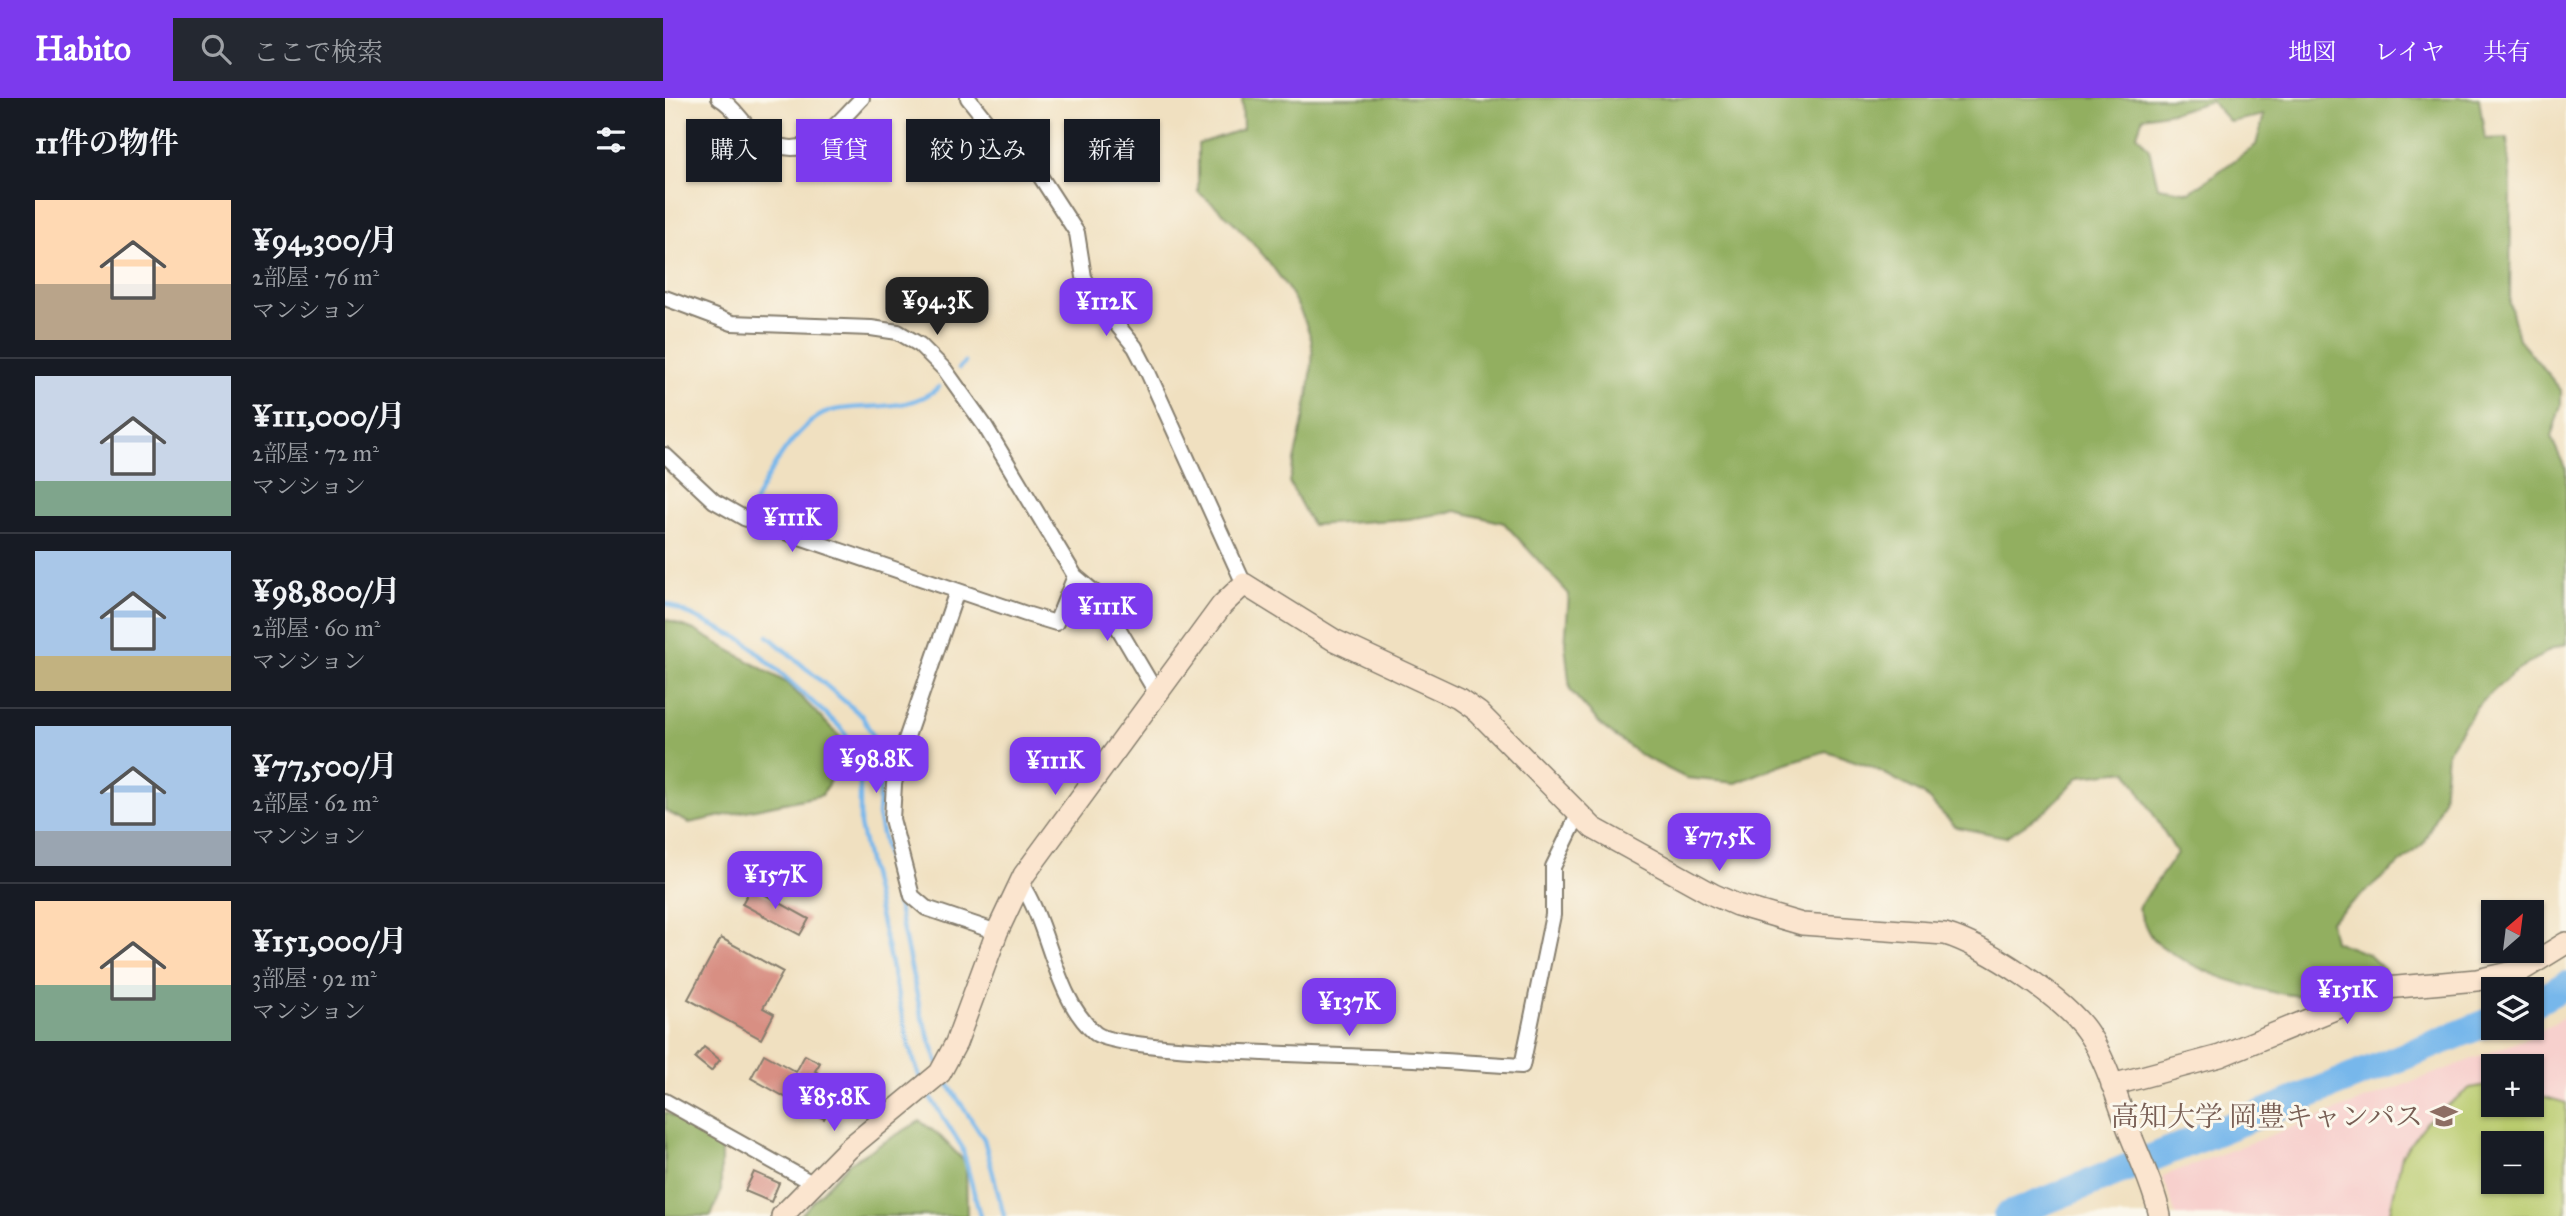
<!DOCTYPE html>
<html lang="ja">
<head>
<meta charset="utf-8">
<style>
  :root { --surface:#171b24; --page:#242831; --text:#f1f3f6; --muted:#9ea1a6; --line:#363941; --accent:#7c3aed }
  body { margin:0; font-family:"IM FELL Great Primer","Noto Serif JP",serif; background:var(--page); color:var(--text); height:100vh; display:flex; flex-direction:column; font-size:26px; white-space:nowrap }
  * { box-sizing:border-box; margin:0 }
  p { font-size:23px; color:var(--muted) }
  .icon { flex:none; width:38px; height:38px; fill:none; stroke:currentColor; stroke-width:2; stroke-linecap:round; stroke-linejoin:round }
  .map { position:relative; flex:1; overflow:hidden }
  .panel { display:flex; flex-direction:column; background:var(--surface); width:665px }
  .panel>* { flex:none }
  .guide { position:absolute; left:21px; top:21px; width:665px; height:63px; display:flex; gap:14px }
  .needle { width:46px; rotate:28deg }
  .fabs { position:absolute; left:1816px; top:802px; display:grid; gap:14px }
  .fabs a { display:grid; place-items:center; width:63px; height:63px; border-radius:0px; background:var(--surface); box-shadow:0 2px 5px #0004; font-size:35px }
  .price { position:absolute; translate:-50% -60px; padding:0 16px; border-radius:14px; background:var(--accent); color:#fff; font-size:23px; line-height:46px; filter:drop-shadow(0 2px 4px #0008) }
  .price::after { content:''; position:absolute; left:50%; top:42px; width:21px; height:16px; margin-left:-10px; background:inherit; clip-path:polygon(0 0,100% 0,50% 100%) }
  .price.selected { background:#222; color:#fff }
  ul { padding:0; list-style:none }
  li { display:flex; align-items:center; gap:21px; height:175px; padding:0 35px }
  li+li { border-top:2px solid var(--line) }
  li span { display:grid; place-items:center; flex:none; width:196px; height:140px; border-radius:0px; color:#555 }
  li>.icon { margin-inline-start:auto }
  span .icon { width:84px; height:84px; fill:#fffc; stroke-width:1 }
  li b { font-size:30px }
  h2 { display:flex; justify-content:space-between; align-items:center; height:84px; padding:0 35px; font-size:30px }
  .pill { padding:0 24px; border-radius:0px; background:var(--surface); box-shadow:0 2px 5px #0004; font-size:24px; line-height:63px }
  .pill.selected { background:var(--accent); color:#fff }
  header { display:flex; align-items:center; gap:42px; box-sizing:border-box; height:98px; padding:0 35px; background:var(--accent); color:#fff }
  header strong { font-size:33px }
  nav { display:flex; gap:38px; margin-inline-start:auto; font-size:24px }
  .search { width:490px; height:63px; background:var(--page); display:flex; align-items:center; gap:18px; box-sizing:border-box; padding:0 24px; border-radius:0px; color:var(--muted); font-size:26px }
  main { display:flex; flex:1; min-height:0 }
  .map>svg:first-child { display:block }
  .built { fill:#f7d0cd; fill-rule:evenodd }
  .green { fill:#b9cb6e; stroke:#6a7445; stroke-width:2; fill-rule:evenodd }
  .forest { fill:#92af61; stroke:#57663e; stroke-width:2; fill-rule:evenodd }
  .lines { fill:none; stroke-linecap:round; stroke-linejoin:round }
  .stream { stroke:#77b7eb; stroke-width:4.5 }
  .river { stroke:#77b7eb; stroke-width:28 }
  .building { fill:#d88f83 }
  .street-casing { stroke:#867e6e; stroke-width:18 }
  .secondary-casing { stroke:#867e6e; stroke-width:24 }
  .street { stroke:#fff; stroke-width:14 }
  .secondary { stroke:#fbe5cf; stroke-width:21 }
  .labels { text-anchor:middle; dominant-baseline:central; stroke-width:6; stroke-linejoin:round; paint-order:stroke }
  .education-label { font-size:28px; fill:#785e54; stroke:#fbf7ec; text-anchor:end }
</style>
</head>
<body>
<header>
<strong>Habito</strong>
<div class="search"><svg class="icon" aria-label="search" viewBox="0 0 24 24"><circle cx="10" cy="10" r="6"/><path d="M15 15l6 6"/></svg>ここで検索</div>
<nav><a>地図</a><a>レイヤ</a><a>共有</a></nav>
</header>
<main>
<section class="panel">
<h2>11件の物件<svg class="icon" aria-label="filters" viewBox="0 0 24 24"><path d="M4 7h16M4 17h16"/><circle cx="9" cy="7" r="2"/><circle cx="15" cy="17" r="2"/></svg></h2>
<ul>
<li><span style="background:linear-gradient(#ffd9b3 60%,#b9a48a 0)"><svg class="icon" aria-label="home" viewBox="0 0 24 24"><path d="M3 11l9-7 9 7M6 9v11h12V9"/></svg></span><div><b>¥94,300/月</b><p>2部屋 · 76 m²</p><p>マンション</p></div></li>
<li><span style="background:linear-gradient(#c9d6e8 75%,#7fa58c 0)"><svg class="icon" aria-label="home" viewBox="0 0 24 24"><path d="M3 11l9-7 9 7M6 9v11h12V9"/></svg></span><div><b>¥111,000/月</b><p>2部屋 · 72 m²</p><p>マンション</p></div></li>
<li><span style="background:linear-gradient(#a9c7e8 75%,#c2b280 0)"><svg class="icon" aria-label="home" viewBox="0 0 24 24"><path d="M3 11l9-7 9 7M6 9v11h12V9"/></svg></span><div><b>¥98,800/月</b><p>2部屋 · 60 m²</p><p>マンション</p></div></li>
<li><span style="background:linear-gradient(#a9c7e8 75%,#9aa5b1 0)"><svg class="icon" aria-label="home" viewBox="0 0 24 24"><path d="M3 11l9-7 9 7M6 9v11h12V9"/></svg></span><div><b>¥77,500/月</b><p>2部屋 · 62 m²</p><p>マンション</p></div></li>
<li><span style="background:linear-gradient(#ffd9b3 60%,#7fa58c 0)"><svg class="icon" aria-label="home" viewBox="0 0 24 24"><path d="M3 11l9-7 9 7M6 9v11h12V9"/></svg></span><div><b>¥151,000/月</b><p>3部屋 · 92 m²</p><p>マンション</p></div></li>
</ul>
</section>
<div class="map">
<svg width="1901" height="1118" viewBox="0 0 1901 1118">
  <rect width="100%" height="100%" fill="#fbf7ec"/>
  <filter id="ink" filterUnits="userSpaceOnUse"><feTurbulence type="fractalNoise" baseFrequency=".0143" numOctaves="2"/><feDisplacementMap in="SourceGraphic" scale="14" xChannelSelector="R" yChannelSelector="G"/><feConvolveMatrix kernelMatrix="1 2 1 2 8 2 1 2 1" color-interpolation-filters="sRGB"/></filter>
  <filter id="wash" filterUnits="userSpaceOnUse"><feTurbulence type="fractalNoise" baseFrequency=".00686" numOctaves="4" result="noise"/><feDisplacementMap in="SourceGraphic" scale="28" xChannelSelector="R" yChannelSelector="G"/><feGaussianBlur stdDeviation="1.57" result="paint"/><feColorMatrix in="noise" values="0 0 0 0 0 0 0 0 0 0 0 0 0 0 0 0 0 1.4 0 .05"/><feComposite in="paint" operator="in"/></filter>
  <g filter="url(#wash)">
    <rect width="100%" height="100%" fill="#f0e0c0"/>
    <path class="built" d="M1901 918V1118H1511L1498 1078 1863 940ZM1829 968H1867V1006H1829ZM1829 1045H1867V1083H1829Z"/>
    <path class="green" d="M1829 986V1006H1867V995L1901 1005V1118H1724L1737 1057 1761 1024 1805 990ZM1829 1045H1867V1083H1829Z"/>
    <path class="forest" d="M577 0H1814L1820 41 1842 40 1846 90 1845 206 1854 241 1896 292V307L1886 339 1901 372V546L1887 551 1847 576 1811 609 1782 654 1778 702 1758 746 1665 823 1669 843 1703 856 1720 872C1700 884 1680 896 1656 898 1606 901 1529 875 1490 843 1482 837 1478 820 1473 810L1512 755 1462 673 1415 678 1382 712 1341 739 1291 729 1258 696 1207 669 1161 653 1115 667 1071 685 1021 680 977 658 938 629 905 592 900 546 904 496 839 425 791 413 744 421 647 427 624 384C631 352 653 271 646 241 631 187 577 127 533 94V46L578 31ZM1546 3 1565 24 1599 17 1591 47 1525 94 1493 89 1484 51 1472 36 1478 19 1513 13Z
      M0 521 29 532 122 585 184 648 157 697 24 725 0 713Z
      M0 1014 56 1041V1094L46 1118H0Z
      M255 1023 274 1037 301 1065 302 1118H134L184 1065Z"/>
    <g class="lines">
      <path class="stream" d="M294 270 300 264
        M88 408C101 378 135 318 170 312 204 306 246 314 274 289
        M0 505 80 543 175 629 185 643 195 676V727L244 948 256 983
        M103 538 197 618 209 640 216 672 213 717 256 916 273 965
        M279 980 319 1041 339 1118
        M262 994 297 1049 315 1118"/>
      <path class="river" d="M1867 906 1901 887
        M1342 1118 1829 922"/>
    </g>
    <g id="blocks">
      <path class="building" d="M86 789 144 821 135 837 77 806Z
        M56 840 118 874 98 910 109 916 96 941 23 901Z
        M39 949 55 962 46 973 30 960Z
        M99 956 131 974 140 957 155 965 150 973 177 988 159 1021 86 980Z
        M89 1074 114 1085 106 1104 80 1093Z"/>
    </g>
  </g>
  <g filter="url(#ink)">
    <use href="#blocks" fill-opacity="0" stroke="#867e6e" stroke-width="2"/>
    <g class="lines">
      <defs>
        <path id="street" d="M54 0C69 8 76 24 89 34 137 73 165 33 197 0
          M303 0 342 49 366 64 412 135 419 179 428 197 470 249 481 270 579 486
          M0 200 67 225 206 230 233 234 255 247 280 272 320 328 410 478 435 499 492 596
          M0 357 49 403 79 420 361 516 391 525 410 478
          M292 493 237 653 229 686 227 721 247 798 261 810 332 834
          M355 784C386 829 388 898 430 935 453 955 685 957 730 960 773 962 815 966 857 968L888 817V769L913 717
          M0 1003 147 1085"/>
        <path id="secondary" d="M1447 987 1555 958 1721 890 1812 882 1857 872 1901 845
          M117 1118 183 1051 275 975 291 945 332 834 359 777 557 507 579 486 669 542 793 600 813 614 928 730 1049 797 1072 807 1137 826 1280 836C1319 847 1401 901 1423 935 1442 964 1452 1001 1464 1033 1475 1061 1489 1089 1495 1118"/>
      </defs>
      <use href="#street" class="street-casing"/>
      <use href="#secondary" class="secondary-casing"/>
      <use href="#street" class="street"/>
      <use href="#secondary" class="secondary"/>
    </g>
  </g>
  <defs>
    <symbol id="university-bare" viewBox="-9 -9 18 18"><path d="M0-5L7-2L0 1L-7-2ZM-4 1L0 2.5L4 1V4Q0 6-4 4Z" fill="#8d6e63" stroke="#fbf7ec" stroke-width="2.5" paint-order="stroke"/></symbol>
  </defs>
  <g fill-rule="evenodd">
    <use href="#university-bare" x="1760" y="999" width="38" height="38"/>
  </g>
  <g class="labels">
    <g class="education-label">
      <text x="1758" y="1018">高知大学 岡豊キャンパス</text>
    </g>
  </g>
</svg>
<div class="fabs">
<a><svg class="needle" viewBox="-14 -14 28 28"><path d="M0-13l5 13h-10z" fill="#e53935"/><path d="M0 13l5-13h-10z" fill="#9ea1a6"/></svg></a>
<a><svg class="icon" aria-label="layers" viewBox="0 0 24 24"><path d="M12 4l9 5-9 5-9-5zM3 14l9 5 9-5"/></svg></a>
<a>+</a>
<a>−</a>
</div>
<b class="price selected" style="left:272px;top:239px">¥94.3K</b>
<b class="price" style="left:441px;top:240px">¥112K</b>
<b class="price" style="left:127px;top:456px">¥111K</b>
<b class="price" style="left:442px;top:545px">¥111K</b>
<b class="price" style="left:211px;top:697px">¥98.8K</b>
<b class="price" style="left:390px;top:699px">¥111K</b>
<b class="price" style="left:1054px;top:775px">¥77.5K</b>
<b class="price" style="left:110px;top:813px">¥157K</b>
<b class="price" style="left:1682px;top:928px">¥151K</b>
<b class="price" style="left:684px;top:940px">¥137K</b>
<b class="price" style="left:169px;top:1035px">¥85.8K</b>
<div class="guide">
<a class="pill">購入</a>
<a class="pill selected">賃貸</a>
<a class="pill">絞り込み</a>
<a class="pill">新着</a>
</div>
</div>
</main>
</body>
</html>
